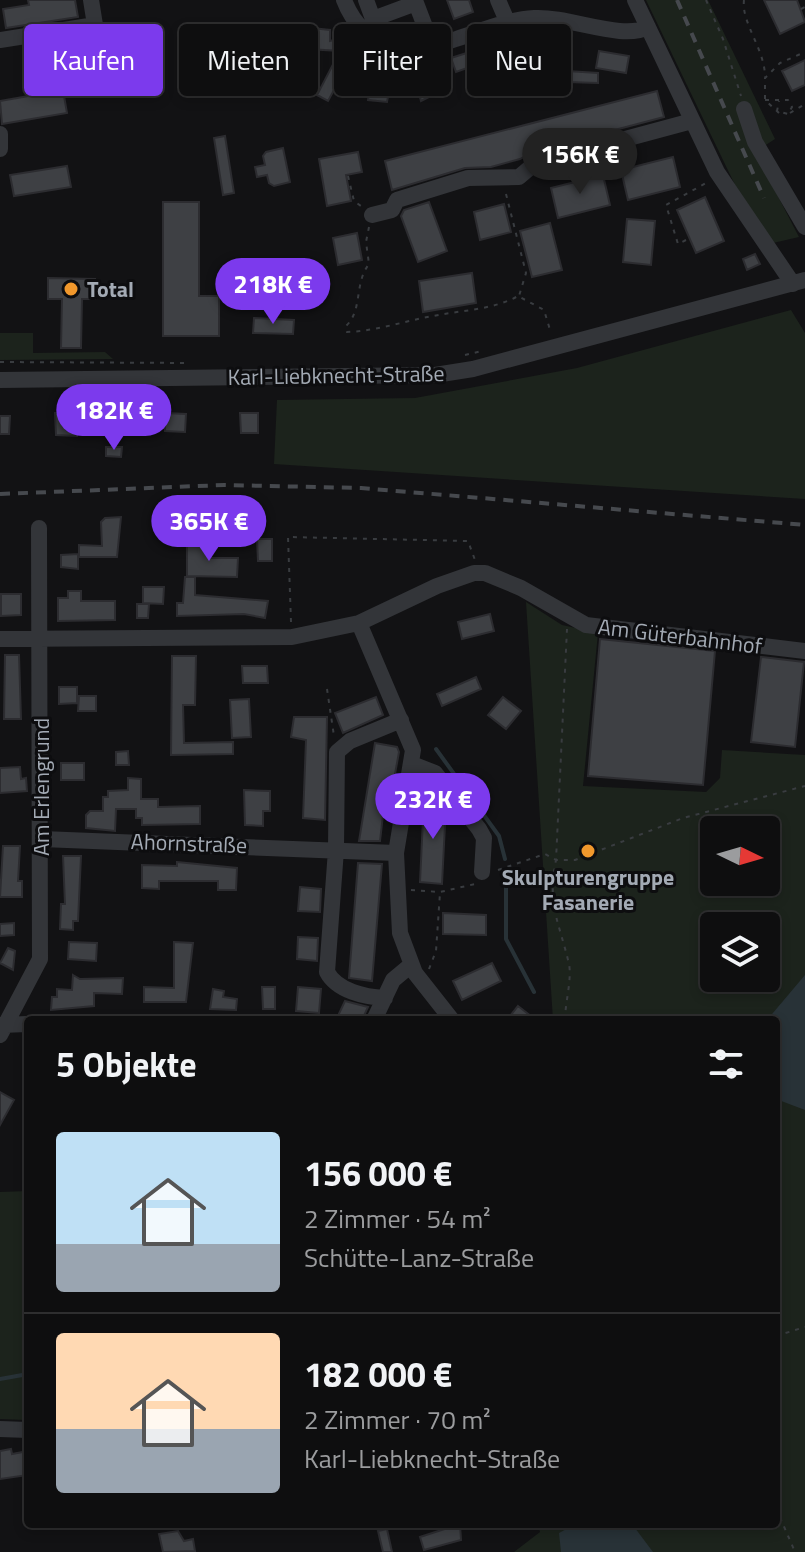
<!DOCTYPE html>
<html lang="de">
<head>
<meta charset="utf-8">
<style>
  :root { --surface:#0e0e0f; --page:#171718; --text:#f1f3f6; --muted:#9b9c9e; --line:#2e2e2f; --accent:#7c3aed }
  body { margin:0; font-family:"Titillium Web",sans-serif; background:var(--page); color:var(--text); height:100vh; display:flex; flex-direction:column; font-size:30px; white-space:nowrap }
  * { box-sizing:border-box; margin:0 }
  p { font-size:26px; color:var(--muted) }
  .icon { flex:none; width:44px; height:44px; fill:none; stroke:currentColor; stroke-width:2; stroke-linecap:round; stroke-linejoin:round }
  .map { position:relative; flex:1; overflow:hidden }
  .details { position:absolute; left:24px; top:1016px; width:756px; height:512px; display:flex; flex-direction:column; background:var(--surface); border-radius:8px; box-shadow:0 4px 12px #0003,0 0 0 2px var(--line) }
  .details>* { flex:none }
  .top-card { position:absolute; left:24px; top:24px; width:758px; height:72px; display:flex; gap:16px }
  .needle { width:52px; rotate:95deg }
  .tools { position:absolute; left:700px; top:816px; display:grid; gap:16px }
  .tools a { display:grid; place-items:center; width:80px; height:80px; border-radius:8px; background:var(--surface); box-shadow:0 4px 12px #0003,0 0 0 2px var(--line); font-size:40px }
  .price { position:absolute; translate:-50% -68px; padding:0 18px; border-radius:28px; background:var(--accent); color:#fff; font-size:26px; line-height:52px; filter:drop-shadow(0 2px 4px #0008) }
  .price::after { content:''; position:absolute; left:50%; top:48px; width:24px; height:18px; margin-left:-12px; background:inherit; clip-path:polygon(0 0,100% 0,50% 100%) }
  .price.current { background:#222; color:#fff }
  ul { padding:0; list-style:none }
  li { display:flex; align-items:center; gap:24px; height:200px; padding:0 32px }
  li+li { border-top:2px solid var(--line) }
  li span { display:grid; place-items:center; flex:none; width:224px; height:160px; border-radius:8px; color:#555 }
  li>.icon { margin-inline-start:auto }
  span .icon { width:96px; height:96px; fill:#fffc; stroke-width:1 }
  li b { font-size:34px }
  h2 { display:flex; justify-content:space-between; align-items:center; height:96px; padding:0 32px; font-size:34px }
  .tag { padding:0 28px; border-radius:8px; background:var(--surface); box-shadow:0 4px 12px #0003,0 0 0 2px var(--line); font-size:28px; line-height:72px }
  .tag.current { background:var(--accent); color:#fff }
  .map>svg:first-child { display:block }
  .green { fill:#1c231c; fill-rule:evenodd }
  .water { fill:#283237 }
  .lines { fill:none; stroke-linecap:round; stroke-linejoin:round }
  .stream { stroke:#283237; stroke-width:4 }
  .building { fill:#3e4044; stroke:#2c2c30; stroke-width:2 }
  .path { stroke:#393c40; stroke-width:2; stroke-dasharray:4 6; stroke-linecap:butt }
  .minor { stroke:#333539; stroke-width:16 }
  .rail { stroke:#46494e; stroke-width:4; stroke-dasharray:10 8; stroke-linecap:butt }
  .poi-dot { fill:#f1982c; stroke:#0d0d0f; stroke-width:3 }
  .labels { text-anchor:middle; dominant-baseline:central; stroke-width:6; stroke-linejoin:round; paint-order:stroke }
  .poi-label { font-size:22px; font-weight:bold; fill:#a3aab4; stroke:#0d0d0f; text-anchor:start }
  .street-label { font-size:22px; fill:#a3aab4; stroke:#0d0d0f }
</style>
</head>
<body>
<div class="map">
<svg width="805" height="1552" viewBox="0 0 805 1552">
  <rect width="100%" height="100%" fill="#121214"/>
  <path class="green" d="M646 0H708L775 139 755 152 799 237 773 243 736 187Z
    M791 310 805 333V499L274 464 277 400 415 398 577 368Z
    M0 333H33V353L105 352 113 359 0 360Z
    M526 602 562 625 598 633 583 786 706 792 720 778 722 750 805 755V1552H514L540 1532 538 1524H776V1020H553ZM714 830H766V882H714ZM714 926H766V978H714Z
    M28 1191 26 1420 0 1419V1192Z"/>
  <path class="water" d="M805 975V1110L776 1099V1020H767Z
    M576 1524H632L653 1552H561L559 1533Z"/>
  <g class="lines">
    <path class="stream" d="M436 749 499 836 505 859
      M506 880V939L534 992
      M0 1379 28 1374"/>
  </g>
  <path class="building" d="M28 0H75L78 17 6 28 3 9 29 5Z
    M447 0H469L473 12 454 19Z
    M764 0H797L805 22 780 34Z
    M312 28 330 30V41L348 36 360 47 354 49 356 59 350 61 328 101 317 95 340 51 307 49Z
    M521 36 523 50H552V41L569 42 567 67 524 66 523 59 504 61 502 38Z
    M476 50 483 71 470 75 467 68 456 72 451 58Z
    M599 51 629 56 626 73 596 68Z
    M805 60V85L792 91 782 71Z
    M373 66 406 67 405 73 424 69 425 72 430 71 437 93 421 101 416 83 391 82 387 102 368 100Z
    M567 71 598 73V83L567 82Z
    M63 90 67 113 2 124 0 101Z
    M657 91 664 117 611 131 595 140 563 148 538 149 520 159 491 167 465 168 392 190 385 161Z
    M225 136 234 193 223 195 214 138Z
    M283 148 290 182 274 186 269 183 267 175 257 177 255 167 265 165 263 156 266 152Z
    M358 152 362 172 346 175 351 201 327 206 319 159Z
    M673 157 680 187 628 200 621 170Z
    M67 166 71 187 14 196 10 175Z
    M603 175 610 205 558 218 551 188Z
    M705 197 724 241 696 253 677 210Z
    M163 202H199V296H219V336H163Z
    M429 202 447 251 418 262 401 216 404 210Z
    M504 204 511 232 480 240 474 212Z
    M627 219 655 221 651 265 623 262Z
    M550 223 562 270 532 277 520 231Z
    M357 233 362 260 338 265 333 238Z
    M755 254 760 264 747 270 743 259Z
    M472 273 476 303 423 312 419 281Z
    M48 278 95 279V299H82L81 348H61L62 299H48Z
    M254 318 294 320 293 334 253 333Z
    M77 412V436L56 435 55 413Z
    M165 413 186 414 185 432 165 431Z
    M240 413H258V433H241Z
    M0 416H10L9 434H0Z
    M106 447H122L121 457 106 456Z
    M121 517 117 557H79V545L102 546 101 522 105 518Z
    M257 539H272V561H258Z
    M187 543H209V558H238L237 577 187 576Z
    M78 554V569L61 567V555Z
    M185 577H195V595L268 601 265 618 244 614 177 616V603H183Z
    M143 587H164L163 604 143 603Z
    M68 591H81V601H115V620L58 621V598H68Z
    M1 594H21V615L1 616Z
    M137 604H149L148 618H137Z
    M490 614 494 631 462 639 458 622Z
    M600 639 715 651 703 785 588 776Z
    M5 655H19L21 719H4Z
    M172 656H196L195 705H183L184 743 233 742V754L171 755Z
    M761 657 804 662 795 747 751 742Z
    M242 666H267L268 683H243Z
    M476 677 481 689 442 706 437 694Z
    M59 687H77V703L59 704Z
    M79 696H96V711H78Z
    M376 697 383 715 343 733 335 713Z
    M503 697 521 711 506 729 488 715Z
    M249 699 251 737 232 738 230 700Z
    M294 717H327L325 820 303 818 306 740 291 737Z
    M375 743 397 747 399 752 391 796 385 798 380 841H359Z
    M128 751 129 765H116V752Z
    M61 763H84V780H61Z
    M20 767 21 779 26 778 27 791 0 793V768Z
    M128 778 141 779V799H158V807L200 806V824L142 825V818H136V809H116L115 831 86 828V815L90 811H103V797H108V791L128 790Z
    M244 790 270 791V811H263V826L245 825Z
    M424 798 441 799 446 805 442 884 420 882Z
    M3 846H20L18 881H22V897H0Z
    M63 856H81L78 921H73V930L60 929 61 904H65Z
    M177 862 237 868 236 890H218V881H159V889L142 888V865L177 866Z
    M358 863 382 864 372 981 349 978Z
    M300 887 321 889 320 912 298 911Z
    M443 913 486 915V935L443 934Z
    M14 923V935L0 936V924Z
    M298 937 318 938 317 961 297 959Z
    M69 942 97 943 96 961 68 959Z
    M174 942 193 943 186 1002H144V987L174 988Z
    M8 948 15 951 13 970 0 963Z
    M492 963 501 981 462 1000 453 981Z
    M73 975 80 979 123 978 122 994 94 993V1006L51 1010 52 997H57V989L72 990Z
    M262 987H275V1009H263Z
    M298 987 321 989 319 1013 296 1011Z
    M213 989 224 991 223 997 237 999 236 1010 210 1009Z
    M345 1001 368 1007 362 1020H336Z
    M518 1006 536 1020H507Z
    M0 1092 14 1100 0 1125Z
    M11 1449 12 1454 28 1451V1475L0 1479V1451Z
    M460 1524 461 1540 424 1550 420 1537Z
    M387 1529 392 1552H383L378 1531Z
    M178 1531 184 1541 193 1539 195 1551 163 1552 159 1534Z"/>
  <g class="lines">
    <path class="path" d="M706 0 723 39 741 96
      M744 0C741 23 765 49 765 77
      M801 9 805 7
      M765 100H788L792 107 788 114 777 111 779 101
      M779 113 765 100V78L780 63 805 52
      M790 113 805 104
      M348 176 354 201 361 206
      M506 194 526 273 519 296
      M369 227 366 242 369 264C354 283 363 310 346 326L347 332C377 331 404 321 433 316 462 310 493 310 518 296L544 310 551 333
      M686 240 678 244 666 205 708 182
      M465 355 482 351
      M0 362 188 363
      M291 622 288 537 468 541 475 560
      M327 689 334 736
      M498 870 545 854 556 860H575L683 818 805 786
      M411 890 440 892 475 884
      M429 969 436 951 440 893
      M565 1020C565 1003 572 980 569 964 559 921 547 906 556 860L567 629
      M776 1336 805 1327
      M776 1508 795 1552"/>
    <path class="minor" d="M344 0C353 24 371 42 397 47 439 55 489 20 534 18 570 16 622 41 648 27
      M366 0 373 19 416 3 432 45
      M498 0 507 21
      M635 0 717 172 793 284
      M0 40 95 25 91 0
      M744 109 755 142 805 227
      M0 134V149
      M372 215 392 210 397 200 468 178 519 177 539 160 590 158 614 142 692 121
      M0 380 435 375 473 369 805 280
      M359 623 413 750 396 853 400 933 415 973 452 1020
      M0 639 292 637 359 623 437 586 474 573H485L521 588 586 625 805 651
      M412 764 435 773 479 829 484 838 482 872
      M42 839 396 853
      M385 998C365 997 337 991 327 972L336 850 337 752 350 741 401 720
      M374 1020 393 980 411 965
      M0 1025 28 1024
      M0 1035 40 959 39 528
      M0 1429 28 1430"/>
    <path class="rail" d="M677 0 764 198
      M0 494 224 485 361 488 805 525"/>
  </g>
  <g class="poi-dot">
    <circle cx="71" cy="289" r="8"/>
    <circle cx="588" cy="851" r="8"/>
  </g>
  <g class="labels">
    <g class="poi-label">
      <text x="87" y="289">Total</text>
      <text x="588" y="877" text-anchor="middle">Skulpturengruppe<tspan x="588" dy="25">Fasanerie</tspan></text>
    </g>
    <g class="street-label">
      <text transform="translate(336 375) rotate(-1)">Karl-Liebknecht-Straße</text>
      <text transform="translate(680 636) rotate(7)">Am Güterbahnhof</text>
      <text transform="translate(41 787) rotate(-90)">Am Erlengrund</text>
      <text transform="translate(189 843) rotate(2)">Ahornstraße</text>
    </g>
  </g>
</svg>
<div class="tools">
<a><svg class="needle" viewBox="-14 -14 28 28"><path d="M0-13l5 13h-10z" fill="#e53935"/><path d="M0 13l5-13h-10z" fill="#9b9c9e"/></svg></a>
<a><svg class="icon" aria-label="layers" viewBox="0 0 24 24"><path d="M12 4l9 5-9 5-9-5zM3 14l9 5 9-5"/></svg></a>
</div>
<b class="price current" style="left:580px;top:196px">156K €</b>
<b class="price" style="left:273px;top:326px">218K €</b>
<b class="price" style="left:114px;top:452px">182K €</b>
<b class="price" style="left:209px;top:563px">365K €</b>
<b class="price" style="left:433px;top:841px">232K €</b>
<div class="top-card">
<a class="tag current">Kaufen</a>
<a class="tag">Mieten</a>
<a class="tag">Filter</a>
<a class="tag">Neu</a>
</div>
<section class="details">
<h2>5 Objekte<svg class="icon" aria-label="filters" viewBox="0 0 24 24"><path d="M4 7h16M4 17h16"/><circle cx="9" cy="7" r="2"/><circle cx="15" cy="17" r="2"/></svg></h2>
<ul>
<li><span style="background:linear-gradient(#bfe0f5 70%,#9aa5b1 0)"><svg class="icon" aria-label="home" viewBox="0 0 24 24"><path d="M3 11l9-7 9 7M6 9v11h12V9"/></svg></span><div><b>156 000 €</b><p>2 Zimmer · 54 m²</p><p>Schütte-Lanz-Straße</p></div></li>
<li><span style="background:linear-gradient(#ffd9b3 60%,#9aa5b1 0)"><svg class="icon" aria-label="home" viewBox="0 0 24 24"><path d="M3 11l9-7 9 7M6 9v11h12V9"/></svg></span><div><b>182 000 €</b><p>2 Zimmer · 70 m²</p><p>Karl-Liebknecht-Straße</p></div></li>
</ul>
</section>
</div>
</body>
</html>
